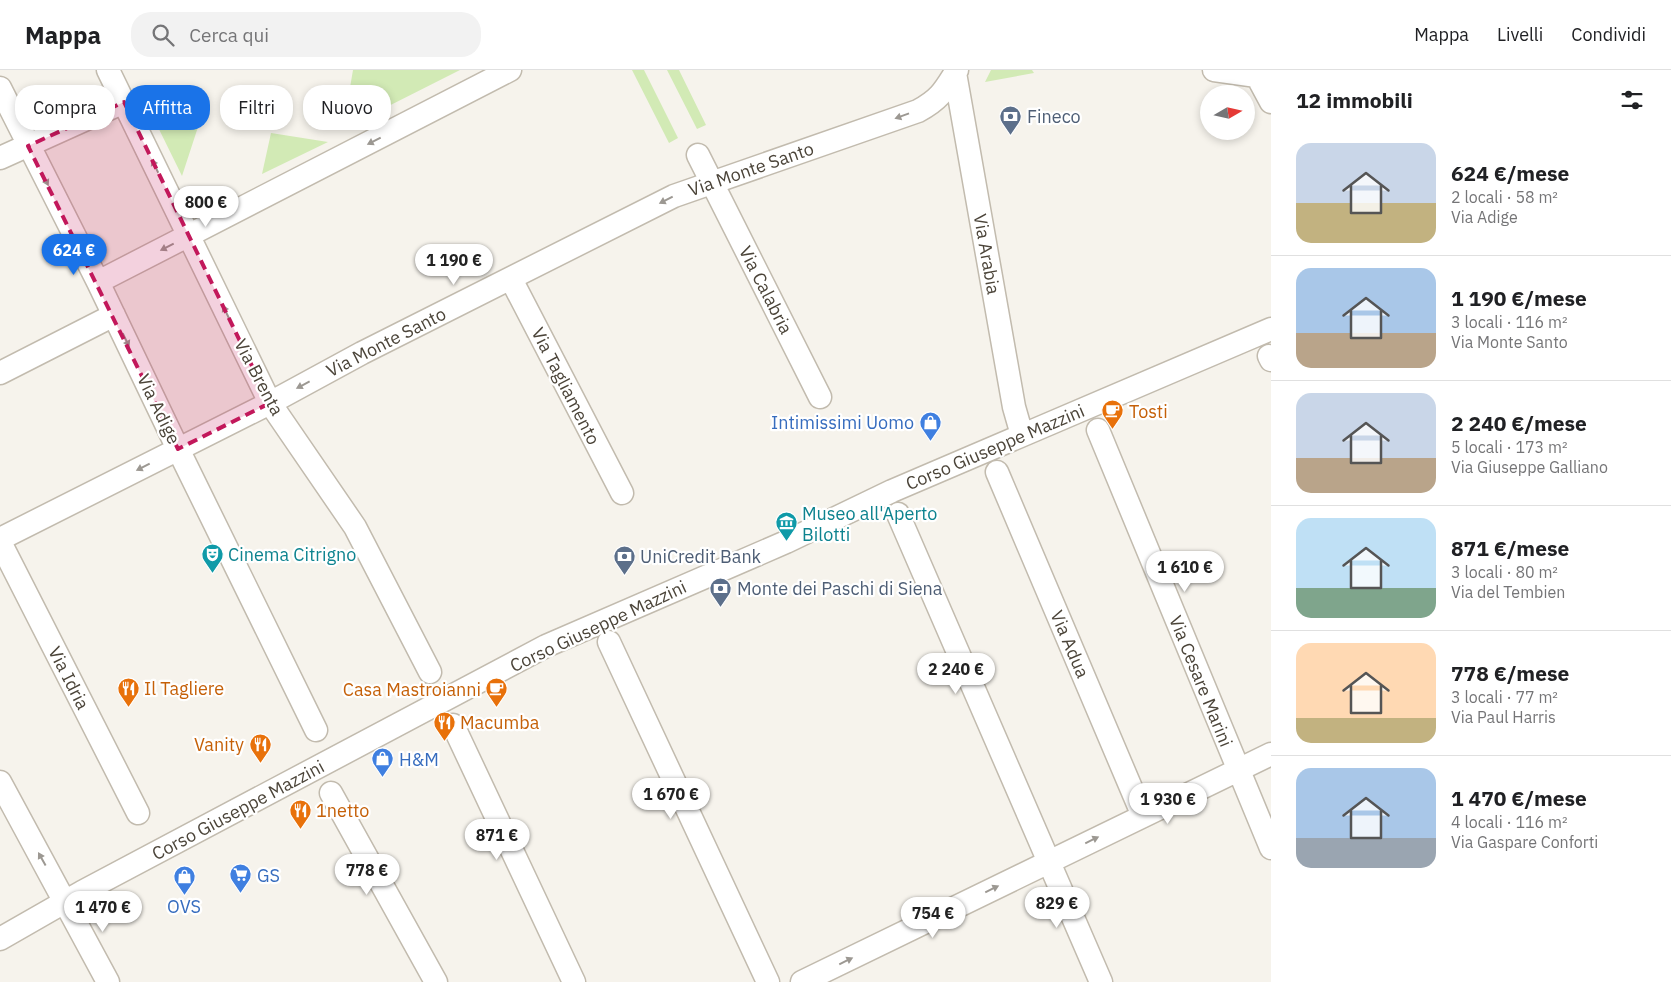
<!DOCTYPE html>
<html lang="it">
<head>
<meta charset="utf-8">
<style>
  :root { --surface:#fff; --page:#f2f2f2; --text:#202124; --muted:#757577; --line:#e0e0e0; --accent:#1a73e8 }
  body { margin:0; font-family:"IBM Plex Sans",sans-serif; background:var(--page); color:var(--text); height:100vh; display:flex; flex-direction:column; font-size:19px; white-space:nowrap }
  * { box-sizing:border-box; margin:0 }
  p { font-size:16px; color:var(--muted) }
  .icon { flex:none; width:28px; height:28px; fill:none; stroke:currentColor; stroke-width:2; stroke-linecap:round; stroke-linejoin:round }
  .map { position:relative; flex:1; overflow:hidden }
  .drawer { display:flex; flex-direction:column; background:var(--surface); width:400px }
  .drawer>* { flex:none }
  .hud { position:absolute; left:15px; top:15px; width:475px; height:45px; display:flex; gap:10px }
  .needle { width:32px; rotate:81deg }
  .fabs { position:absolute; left:1200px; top:15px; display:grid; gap:10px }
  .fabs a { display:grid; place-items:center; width:55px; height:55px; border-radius:50%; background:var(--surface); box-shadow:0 2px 8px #0003; font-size:25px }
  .price { position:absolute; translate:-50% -42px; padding:0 11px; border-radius:18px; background:#fff; color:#222; font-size:16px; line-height:32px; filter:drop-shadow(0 1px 2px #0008) }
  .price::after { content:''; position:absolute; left:50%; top:30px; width:15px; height:11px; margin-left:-8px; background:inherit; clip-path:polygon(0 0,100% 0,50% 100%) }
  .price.current { background:var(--accent); color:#fff }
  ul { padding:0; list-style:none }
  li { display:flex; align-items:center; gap:15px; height:125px; padding:0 25px }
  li+li { border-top:1px solid var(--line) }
  li span { display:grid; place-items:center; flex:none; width:140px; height:100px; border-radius:15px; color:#555 }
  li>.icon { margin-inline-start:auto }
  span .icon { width:60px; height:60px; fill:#fffc; stroke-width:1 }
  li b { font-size:21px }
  h2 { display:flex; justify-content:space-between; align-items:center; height:60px; padding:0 25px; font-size:21px }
  .tag { padding:0 18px; border-radius:20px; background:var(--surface); box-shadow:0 2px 8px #0003; font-size:18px; line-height:45px }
  .tag.current { background:var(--accent); color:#fff }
  header { display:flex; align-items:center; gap:30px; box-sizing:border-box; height:70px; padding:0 25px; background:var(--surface); border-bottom:1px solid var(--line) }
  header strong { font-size:24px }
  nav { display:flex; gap:28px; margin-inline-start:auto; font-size:18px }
  .search { width:350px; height:45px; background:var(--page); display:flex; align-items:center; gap:12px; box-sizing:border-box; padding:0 18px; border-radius:20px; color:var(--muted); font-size:19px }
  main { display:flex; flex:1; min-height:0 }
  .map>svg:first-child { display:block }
  .green { fill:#d2eab5 }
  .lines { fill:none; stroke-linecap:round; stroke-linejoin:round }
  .minor-casing { stroke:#c2bbae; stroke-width:25 }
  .minor { stroke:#fff; stroke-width:22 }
  .oneway { fill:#9c9892 }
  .marked { fill:#c2185b; fill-opacity:0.2; stroke:#c2185b; stroke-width:4; stroke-dasharray:10 6; stroke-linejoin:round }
  .labels { text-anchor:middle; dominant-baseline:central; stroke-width:4.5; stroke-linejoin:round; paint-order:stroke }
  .service-label { font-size:18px; fill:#4e5e75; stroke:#fff; text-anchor:start }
  .street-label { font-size:18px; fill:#4b4439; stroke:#fff }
  .food-label { font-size:18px; fill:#c56008; stroke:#fff; text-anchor:start }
  .shop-label { font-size:18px; fill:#366cbe; stroke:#fff; text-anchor:start }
  .culture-label { font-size:18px; fill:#0d838f; stroke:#fff; text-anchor:start }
</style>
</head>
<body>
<header>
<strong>Mappa</strong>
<div class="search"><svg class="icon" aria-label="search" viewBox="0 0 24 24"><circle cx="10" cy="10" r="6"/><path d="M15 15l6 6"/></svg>Cerca qui</div>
<nav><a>Mappa</a><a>Livelli</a><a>Condividi</a></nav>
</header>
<main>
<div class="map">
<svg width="1271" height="912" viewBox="0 0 1271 912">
  <rect width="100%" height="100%" fill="#f6f3ec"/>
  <path class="green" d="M353 0H460L351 55 345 47Z
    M632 0H644L678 68 669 73Z
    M667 0H679L706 55 697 59Z
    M991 0H1032L1034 3 985 12Z
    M153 47 198 57 182 106Z
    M271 63 328 72 262 104Z"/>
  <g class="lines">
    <defs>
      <path id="minor" d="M108 0 270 333 355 457 430 602
        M1214 0 1271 8
        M955 3 1014 337 1022 365
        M1257 6 1271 32
        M0 18 98 212 178 379 316 660
        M698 85 820 327
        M0 88 124 32
        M511 209 622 423
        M98 212 510 0
        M1269 286 1271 290
        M0 303 114 245
        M1098 360 1271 778
        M997 402 1143 746
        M898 444 1101 912
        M0 469 270 333 362 283 674 126 918 41C940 29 944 21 957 0
        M0 472 138 743
        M609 572 768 912
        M453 655 574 912
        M0 712 108 912
        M331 723 436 912
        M0 869 82 822 546 576 786 472 892 421 1271 259
        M802 912 1271 684"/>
    </defs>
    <use href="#minor" class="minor-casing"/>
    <use href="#minor" class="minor"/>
  </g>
  <defs><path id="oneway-solid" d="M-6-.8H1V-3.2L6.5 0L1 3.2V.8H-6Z" transform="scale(1.25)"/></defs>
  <g class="oneway">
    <use href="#oneway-solid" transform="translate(902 46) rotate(160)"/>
    <use href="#oneway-solid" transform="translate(374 71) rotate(153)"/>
    <use href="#oneway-solid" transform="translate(155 96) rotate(-116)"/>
    <use href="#oneway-solid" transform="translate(45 109) rotate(63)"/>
    <use href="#oneway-solid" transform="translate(666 130) rotate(153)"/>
    <use href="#oneway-solid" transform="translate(167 177) rotate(153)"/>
    <use href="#oneway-solid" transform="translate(226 242) rotate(-116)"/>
    <use href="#oneway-solid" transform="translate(126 270) rotate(64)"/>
    <use href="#oneway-solid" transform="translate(303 315) rotate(152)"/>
    <use href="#oneway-solid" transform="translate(143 397) rotate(153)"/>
    <use href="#oneway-solid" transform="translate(1092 770) rotate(-26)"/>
    <use href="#oneway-solid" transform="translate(42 789) rotate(-119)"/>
    <use href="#oneway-solid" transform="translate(992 819) rotate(-26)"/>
    <use href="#oneway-solid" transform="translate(846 891) rotate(-26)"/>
  </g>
  <path class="marked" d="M124 32 270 333 178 379 28 76Z"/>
  <defs>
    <symbol id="bank-pin" viewBox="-11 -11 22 30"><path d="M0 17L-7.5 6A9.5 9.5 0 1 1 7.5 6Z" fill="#5c6f8a" stroke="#fff"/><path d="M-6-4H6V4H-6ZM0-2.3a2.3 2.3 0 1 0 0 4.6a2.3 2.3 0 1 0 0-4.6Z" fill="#fff"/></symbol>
    <symbol id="cafe-pin" viewBox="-11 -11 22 30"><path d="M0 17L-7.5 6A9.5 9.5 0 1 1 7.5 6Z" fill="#e8710a" stroke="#fff"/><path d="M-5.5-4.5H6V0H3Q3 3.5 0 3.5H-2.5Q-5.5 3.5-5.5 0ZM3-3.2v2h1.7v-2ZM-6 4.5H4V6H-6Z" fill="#fff"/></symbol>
    <symbol id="shop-pin" viewBox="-11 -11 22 30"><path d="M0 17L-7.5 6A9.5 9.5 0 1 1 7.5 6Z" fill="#3f7fe0" stroke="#fff"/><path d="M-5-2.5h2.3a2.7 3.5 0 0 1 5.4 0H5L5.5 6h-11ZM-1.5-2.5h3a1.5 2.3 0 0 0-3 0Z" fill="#fff"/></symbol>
    <symbol id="museum-pin" viewBox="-11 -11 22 30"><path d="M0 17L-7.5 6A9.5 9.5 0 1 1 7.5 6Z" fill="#0f9aa8" stroke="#fff"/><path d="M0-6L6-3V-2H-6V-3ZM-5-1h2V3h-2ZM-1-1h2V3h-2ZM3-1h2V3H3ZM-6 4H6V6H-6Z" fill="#fff"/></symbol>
    <symbol id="theatre-pin" viewBox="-11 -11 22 30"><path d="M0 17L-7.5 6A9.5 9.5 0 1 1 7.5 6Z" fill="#0f9aa8" stroke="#fff"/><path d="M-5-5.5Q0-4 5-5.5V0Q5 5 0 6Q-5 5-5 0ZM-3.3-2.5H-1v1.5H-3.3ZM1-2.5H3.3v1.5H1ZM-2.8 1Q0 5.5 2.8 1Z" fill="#fff"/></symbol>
    <symbol id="restaurant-pin" viewBox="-11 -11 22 30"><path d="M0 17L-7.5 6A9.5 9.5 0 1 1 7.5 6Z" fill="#e8710a" stroke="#fff"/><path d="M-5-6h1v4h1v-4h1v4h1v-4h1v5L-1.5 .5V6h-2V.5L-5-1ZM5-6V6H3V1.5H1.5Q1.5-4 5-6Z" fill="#fff"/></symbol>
    <symbol id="supermarket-pin" viewBox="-11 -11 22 30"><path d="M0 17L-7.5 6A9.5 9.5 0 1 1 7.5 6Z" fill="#3f7fe0" stroke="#fff"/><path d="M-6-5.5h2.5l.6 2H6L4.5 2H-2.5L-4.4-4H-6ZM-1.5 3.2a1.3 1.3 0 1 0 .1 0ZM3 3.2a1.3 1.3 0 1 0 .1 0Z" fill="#fff"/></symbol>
  </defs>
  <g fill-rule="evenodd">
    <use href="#bank-pin" x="998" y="34" width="25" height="34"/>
    <use href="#cafe-pin" x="1100" y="328" width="25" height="34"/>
    <use href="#shop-pin" x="918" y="340" width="25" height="34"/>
    <use href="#museum-pin" x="774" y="440" width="25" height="34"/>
    <use href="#theatre-pin" x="200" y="472" width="25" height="34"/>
    <use href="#bank-pin" x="612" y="474" width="25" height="34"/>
    <use href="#bank-pin" x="708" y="506" width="25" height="34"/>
    <use href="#restaurant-pin" x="116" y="606" width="25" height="34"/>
    <use href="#cafe-pin" x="484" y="606" width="25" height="34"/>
    <use href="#restaurant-pin" x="432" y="640" width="25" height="34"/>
    <use href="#restaurant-pin" x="248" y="662" width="25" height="34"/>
    <use href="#shop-pin" x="370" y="676" width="25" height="34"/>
    <use href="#restaurant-pin" x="288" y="728" width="25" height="34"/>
    <use href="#supermarket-pin" x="228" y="792" width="25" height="34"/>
    <use href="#shop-pin" x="172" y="794" width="25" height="34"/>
  </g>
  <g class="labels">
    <g class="service-label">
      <text x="1027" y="46">Fineco</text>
      <text x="640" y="486">UniCredit Bank</text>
      <text x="737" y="518">Monte dei Paschi di Siena</text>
    </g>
    <g class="street-label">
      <text transform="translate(751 99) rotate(-19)">Via Monte Santo</text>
      <text transform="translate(987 184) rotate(80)">Via Arabia</text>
      <text transform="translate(766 220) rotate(63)">Via Calabria</text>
      <text transform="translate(386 272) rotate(-27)">Via Monte Santo</text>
      <text transform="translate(259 307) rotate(62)">Via Brenta</text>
      <text transform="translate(566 316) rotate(63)">Via Tagliamento</text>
      <text transform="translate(159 339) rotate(64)">Via Adige</text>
      <text transform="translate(995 377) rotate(-23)">Corso Giuseppe Mazzini</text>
      <text transform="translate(598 556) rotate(-25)">Corso Giuseppe Mazzini</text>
      <text transform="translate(1070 574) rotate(67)">Via Adua</text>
      <text transform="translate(69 608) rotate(63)">Via Idria</text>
      <text transform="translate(1201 611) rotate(68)">Via Cesare Marini</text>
      <text transform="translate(238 740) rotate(-28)">Corso Giuseppe Mazzini</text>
    </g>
    <g class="food-label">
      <text x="1129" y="341">Tosti</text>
      <text x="144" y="618">Il Tagliere</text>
      <text x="481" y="619" text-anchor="end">Casa Mastroianni</text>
      <text x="460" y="652">Macumba</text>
      <text x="244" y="674" text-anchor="end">Vanity</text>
      <text x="316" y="740">1netto</text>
    </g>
    <g class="shop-label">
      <text x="914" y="352" text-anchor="end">Intimissimi Uomo</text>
      <text x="399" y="689">H&amp;M</text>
      <text x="257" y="805">GS</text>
      <text x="184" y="836" text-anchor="middle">OVS</text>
    </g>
    <g class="culture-label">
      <text x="802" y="443">Museo all'Aperto<tspan x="802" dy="21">Bilotti</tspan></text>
      <text x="228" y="484">Cinema Citrigno</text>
    </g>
  </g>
</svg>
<div class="fabs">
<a><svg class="needle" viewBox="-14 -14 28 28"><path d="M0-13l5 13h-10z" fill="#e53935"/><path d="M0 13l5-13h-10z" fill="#757577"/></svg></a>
</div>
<b class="price" style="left:206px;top:158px">800 €</b>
<b class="price current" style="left:74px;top:206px">624 €</b>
<b class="price" style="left:454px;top:216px">1 190 €</b>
<b class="price" style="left:1185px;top:523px">1 610 €</b>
<b class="price" style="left:956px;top:625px">2 240 €</b>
<b class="price" style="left:671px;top:750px">1 670 €</b>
<b class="price" style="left:1168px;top:755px">1 930 €</b>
<b class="price" style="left:497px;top:791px">871 €</b>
<b class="price" style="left:367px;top:826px">778 €</b>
<b class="price" style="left:1057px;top:859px">829 €</b>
<b class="price" style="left:103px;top:863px">1 470 €</b>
<b class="price" style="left:933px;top:869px">754 €</b>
<div class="hud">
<a class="tag">Compra</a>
<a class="tag current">Affitta</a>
<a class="tag">Filtri</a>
<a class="tag">Nuovo</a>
</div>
</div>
<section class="drawer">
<h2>12 immobili<svg class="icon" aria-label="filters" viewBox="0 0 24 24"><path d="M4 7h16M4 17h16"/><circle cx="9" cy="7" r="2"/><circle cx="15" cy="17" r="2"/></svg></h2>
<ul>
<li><span style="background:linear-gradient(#c9d6e8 60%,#c2b280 0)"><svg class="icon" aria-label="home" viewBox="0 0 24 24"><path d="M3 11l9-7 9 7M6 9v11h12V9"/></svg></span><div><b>624 €/mese</b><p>2 locali · 58 m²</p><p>Via Adige</p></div></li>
<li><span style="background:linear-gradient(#a9c7e8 65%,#b9a48a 0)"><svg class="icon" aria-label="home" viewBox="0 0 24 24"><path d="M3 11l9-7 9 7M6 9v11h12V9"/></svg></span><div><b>1 190 €/mese</b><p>3 locali · 116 m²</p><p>Via Monte Santo</p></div></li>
<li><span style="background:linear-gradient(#c9d6e8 65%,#b9a48a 0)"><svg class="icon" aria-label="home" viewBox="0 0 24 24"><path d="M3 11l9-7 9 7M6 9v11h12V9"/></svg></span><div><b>2 240 €/mese</b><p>5 locali · 173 m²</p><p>Via Giuseppe Galliano</p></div></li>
<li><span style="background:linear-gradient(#bfe0f5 70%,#7fa58c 0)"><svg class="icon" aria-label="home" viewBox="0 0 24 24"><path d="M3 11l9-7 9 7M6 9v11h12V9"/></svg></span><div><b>871 €/mese</b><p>3 locali · 80 m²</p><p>Via del Tembien</p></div></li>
<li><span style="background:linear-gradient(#ffd9b3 75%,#c2b280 0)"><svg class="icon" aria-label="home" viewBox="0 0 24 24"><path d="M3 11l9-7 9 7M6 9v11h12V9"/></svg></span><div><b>778 €/mese</b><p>3 locali · 77 m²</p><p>Via Paul Harris</p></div></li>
<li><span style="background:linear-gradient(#a9c7e8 70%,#9aa5b1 0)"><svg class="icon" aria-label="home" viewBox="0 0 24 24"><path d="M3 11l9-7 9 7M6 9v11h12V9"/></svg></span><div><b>1 470 €/mese</b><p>4 locali · 116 m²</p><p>Via Gaspare Conforti</p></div></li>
</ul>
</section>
</main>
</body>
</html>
